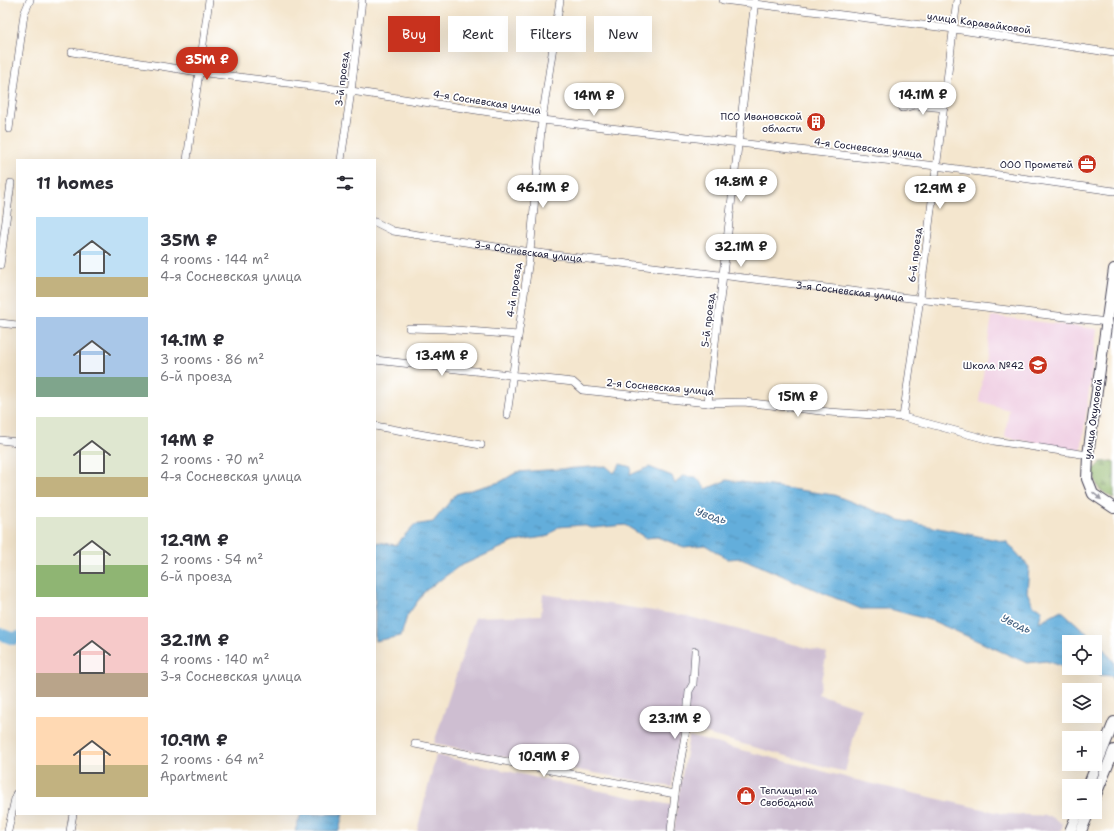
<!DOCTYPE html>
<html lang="en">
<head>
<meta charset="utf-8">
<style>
  :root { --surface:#fff; --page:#f7f7f7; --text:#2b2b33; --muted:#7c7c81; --accent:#c8321e }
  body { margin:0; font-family:"Shantell Sans",sans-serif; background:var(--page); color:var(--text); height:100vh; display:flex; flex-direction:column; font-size:15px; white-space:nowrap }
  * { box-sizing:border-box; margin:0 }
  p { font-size:13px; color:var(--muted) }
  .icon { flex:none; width:22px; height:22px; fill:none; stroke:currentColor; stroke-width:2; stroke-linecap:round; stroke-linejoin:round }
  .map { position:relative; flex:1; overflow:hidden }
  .panel { position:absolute; left:16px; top:159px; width:360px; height:656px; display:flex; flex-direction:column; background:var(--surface); border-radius:0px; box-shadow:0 4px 16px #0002 }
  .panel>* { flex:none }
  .banner { position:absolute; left:388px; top:16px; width:380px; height:36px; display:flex; gap:8px }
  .buttons { position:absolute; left:1062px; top:635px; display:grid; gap:8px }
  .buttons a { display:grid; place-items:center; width:40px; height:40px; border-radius:0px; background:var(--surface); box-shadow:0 4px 16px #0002; font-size:20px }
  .price { position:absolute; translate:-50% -34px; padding:0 9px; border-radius:14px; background:#fff; color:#222; font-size:13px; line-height:26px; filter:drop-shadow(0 1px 2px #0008) }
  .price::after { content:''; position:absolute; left:50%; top:24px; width:12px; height:9px; margin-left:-6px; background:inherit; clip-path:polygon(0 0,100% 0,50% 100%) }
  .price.active { background:var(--accent); color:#fff }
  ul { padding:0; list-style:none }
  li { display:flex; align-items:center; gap:12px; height:100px; padding:0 20px }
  li span { display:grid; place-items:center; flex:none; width:112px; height:80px; border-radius:0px; color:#555 }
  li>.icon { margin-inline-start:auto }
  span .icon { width:48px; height:48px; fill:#fffc; stroke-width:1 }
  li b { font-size:17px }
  h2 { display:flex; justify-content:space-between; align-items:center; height:48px; padding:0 20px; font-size:17px }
  .pill { padding:0 14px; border-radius:0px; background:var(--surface); box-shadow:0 4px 16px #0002; font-size:14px; line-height:36px }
  .pill.active { background:var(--accent); color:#fff }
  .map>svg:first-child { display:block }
  .built { fill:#f0d0e4 }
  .industrial { fill:#cebed1 }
  .forest { fill:url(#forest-firs); stroke:#596c52 }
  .water { fill:url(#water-ripples); stroke:#42688b }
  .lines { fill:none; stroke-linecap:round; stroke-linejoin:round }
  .river { stroke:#63aedb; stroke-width:12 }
  .minor-casing { stroke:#423f51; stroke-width:8 }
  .secondary-casing { stroke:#423f51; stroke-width:12 }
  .minor { stroke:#fff; stroke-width:7 }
  .secondary { stroke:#fff; stroke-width:10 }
  .oneway { fill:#9c9ca7 }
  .labels { text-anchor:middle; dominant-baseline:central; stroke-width:3.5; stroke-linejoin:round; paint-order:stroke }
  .street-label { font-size:10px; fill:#22223b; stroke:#fff }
  .poi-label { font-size:10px; fill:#22223b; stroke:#fff; text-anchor:end }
  .water-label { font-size:11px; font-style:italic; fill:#3c5a7b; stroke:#fff }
</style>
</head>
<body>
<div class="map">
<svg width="1114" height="831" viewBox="0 0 1114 831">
  <defs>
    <pattern id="forest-firs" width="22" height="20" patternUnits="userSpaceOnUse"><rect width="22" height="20" fill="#90b66a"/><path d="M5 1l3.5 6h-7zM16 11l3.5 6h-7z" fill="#759458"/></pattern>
    <pattern id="water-ripples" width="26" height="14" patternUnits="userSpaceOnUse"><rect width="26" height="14" fill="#63aedb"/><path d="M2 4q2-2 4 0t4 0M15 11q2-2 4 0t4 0" fill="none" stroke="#518db3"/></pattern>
  </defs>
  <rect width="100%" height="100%" fill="#fff"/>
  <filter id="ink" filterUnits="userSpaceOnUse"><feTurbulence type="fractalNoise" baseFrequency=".025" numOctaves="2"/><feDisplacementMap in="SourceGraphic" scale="8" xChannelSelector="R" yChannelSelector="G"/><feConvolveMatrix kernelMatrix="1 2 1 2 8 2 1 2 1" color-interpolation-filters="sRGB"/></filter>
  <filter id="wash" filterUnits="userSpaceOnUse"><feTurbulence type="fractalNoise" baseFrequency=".012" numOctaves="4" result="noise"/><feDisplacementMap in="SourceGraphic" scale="16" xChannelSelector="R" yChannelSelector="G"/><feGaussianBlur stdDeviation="0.9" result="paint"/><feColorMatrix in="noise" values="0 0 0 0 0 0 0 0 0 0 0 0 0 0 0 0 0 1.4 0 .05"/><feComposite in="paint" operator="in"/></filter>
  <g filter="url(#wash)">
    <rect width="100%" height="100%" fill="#f4e6ce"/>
    <path class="built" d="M992 316 1097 329 1081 452 1005 437 1009 410 979 401Z"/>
    <path class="industrial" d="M543 594 686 616 827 653 818 694 861 708 845 772 688 729 687 700H685L672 787 466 750 434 743 475 617 541 615Z
      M689 736 856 780 991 811 1006 814 1050 816 1063 824 1061 831H674L678 798Z
      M436 755 556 782 671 805 669 831H417Z"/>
    <path class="forest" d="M1112 461 1114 462V499L1099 489 1092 471 1101 462Z"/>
    <path class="water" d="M620 464 631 467 630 475 649 467 672 476 675 484 682 476 696 477 706 489 727 480 834 495 899 520 1007 542 1029 567 1027 592 1033 605 1042 610 1039 622 1061 610 1091 637 1103 640 1102 647 1114 662V682L1112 676 1100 675 1089 668H1095V642H1069V667H1063L1046 661 1027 663 933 621 890 609H861L741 558 728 559 705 545 684 547 657 537 646 538 625 525 592 528 582 525 558 527 549 536 514 542 458 567 425 591 407 616 401 636 375 641V546L378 542 396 545 414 525 433 522 456 494 500 482 517 472 606 466 614 473Z
      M301 814H343L339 831H295Z"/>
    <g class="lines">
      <path class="river" d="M0 634 14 639 17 637"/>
    </g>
  </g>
  <g filter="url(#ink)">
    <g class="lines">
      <defs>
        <g id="minor">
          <path d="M723 0 954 29 1114 53"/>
          <path d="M72 52 198 72 351 91 542 120 936 166 1114 191"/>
          <path d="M902 108 915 105 944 108"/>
          <path d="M9 129 24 14 30 0"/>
          <path d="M187 160 209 0"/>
          <path d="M341 160 351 91 362 0"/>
          <path id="s1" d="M375 222 393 231 530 252 1107 322"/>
          <path d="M0 265 11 183"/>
          <path d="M0 323 17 325"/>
          <path d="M409 328 444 329 518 335"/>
          <path d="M375 360 573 382 582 390 708 403 744 402 829 412 903 417 994 441 1088 455"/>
          <path d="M708 403 755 0"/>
          <path d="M507 415 530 252 542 120 560 0"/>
          <path d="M903 417 920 298 957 0"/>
          <path d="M375 426 481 445"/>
          <path d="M0 440 17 442"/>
          <path d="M415 744 675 794"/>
          <path d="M8 831 16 794"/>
          <path d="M70 831 73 814"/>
          <path d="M671 831 675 794 686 730 689 691 693 684 695 651"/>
        </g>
        <path id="secondary" d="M1114 269 1088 455 1087 479 1093 494 1114 508
          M1088 786 1114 722
          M1095 797 1114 750
          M1070 831 1078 812
          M1081 831 1089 812"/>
      </defs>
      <use href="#minor" class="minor-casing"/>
      <use href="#secondary" class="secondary-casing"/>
      <use href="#minor" class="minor"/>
      <use href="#secondary" class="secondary"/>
    </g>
    <defs><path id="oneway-solid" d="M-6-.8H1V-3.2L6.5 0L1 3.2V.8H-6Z"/></defs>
    <use class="oneway" href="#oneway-solid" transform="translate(1097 496) rotate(40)"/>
  </g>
  <defs>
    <symbol id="building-disc" viewBox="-11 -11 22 22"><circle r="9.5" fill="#c8321e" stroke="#fff"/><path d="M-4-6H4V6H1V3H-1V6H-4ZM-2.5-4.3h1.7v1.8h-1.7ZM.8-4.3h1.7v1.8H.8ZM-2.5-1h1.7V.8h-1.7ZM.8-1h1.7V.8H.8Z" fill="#fff"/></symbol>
    <symbol id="office-disc" viewBox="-11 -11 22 22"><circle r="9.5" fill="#c8321e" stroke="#fff"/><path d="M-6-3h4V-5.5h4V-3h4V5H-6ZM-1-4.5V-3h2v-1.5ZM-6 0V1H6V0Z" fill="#fff"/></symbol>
    <symbol id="school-disc" viewBox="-11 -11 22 22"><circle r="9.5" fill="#c8321e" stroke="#fff"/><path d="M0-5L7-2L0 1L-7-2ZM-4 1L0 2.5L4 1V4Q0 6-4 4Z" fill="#fff"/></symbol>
    <symbol id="shop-disc" viewBox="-11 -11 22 22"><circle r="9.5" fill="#c8321e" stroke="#fff"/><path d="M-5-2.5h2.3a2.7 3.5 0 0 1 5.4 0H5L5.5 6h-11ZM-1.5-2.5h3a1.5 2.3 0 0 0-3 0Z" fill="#fff"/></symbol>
  </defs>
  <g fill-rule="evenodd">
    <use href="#building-disc" x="805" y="111" width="22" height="22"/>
    <use href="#office-disc" x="1076" y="153" width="22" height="22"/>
    <use href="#school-disc" x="1027" y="354" width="22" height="22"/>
    <use href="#shop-disc" x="735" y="785" width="22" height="22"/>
  </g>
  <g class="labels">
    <g class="street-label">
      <text transform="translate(979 23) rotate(8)">улица Каравайковой</text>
      <text transform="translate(342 79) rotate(-83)">3-й проезд</text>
      <text transform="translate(487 102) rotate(9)">4-я Сосневская улица</text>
      <text transform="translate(868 148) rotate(7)">4-я Сосневская улица</text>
      <text stroke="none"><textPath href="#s1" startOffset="157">3-я Сосневская улица</textPath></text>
      <text transform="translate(915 255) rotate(-83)">6-й проезд</text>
      <text transform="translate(514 290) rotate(-82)">4-й проезд</text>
      <text stroke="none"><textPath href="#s1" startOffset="481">3-я Сосневская улица</textPath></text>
      <text transform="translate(708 320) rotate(-83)">5-й проезд</text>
      <text transform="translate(660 387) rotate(5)">2-я Сосневская улица</text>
      <text transform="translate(1093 419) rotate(-82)">улица Окуловой</text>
    </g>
    <g class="poi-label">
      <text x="802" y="116">ПСО Ивановской<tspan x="802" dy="12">области</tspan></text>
      <text x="1073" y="164">ООО Прометей</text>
      <text x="1024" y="365">Школа №42</text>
      <text x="760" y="790" text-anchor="start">Теплицы на<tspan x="760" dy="12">Свободной</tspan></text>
    </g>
    <g class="water-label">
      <text transform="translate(711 516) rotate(17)">Уводь</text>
      <text transform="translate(1016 624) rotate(24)">Уводь</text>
    </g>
  </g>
</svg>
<div class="buttons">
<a><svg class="icon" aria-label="locate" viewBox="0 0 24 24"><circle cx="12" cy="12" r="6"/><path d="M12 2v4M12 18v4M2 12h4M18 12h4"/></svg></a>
<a><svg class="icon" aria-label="layers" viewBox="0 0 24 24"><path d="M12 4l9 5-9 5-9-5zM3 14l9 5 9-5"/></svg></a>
<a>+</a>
<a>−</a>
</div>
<b class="price active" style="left:207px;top:81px">35M ₽</b>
<b class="price" style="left:923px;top:116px">14.1M ₽</b>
<b class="price" style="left:594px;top:117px">14M ₽</b>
<b class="price" style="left:741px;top:203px">14.8M ₽</b>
<b class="price" style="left:543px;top:209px">46.1M ₽</b>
<b class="price" style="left:940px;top:210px">12.9M ₽</b>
<b class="price" style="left:741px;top:268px">32.1M ₽</b>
<b class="price" style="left:442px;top:377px">13.4M ₽</b>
<b class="price" style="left:798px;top:418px">15M ₽</b>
<b class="price" style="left:675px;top:740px">23.1M ₽</b>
<b class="price" style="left:544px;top:778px">10.9M ₽</b>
<div class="banner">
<a class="pill active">Buy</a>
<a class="pill">Rent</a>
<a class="pill">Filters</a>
<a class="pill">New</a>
</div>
<section class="panel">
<h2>11 homes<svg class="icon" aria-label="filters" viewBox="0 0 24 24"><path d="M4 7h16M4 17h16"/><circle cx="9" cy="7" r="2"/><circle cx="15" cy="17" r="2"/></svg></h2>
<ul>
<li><span style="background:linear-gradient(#bfe0f5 75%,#c2b280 0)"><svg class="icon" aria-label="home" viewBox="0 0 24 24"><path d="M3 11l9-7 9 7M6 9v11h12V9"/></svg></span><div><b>35M ₽</b><p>4 rooms · 144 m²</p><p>4-я Сосневская улица</p></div></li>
<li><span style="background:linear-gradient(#a9c7e8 75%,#7fa58c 0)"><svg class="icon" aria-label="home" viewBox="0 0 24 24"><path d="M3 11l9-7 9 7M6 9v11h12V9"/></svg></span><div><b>14.1M ₽</b><p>3 rooms · 86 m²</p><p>6-й проезд</p></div></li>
<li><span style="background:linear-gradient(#dfe7d0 75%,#c2b280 0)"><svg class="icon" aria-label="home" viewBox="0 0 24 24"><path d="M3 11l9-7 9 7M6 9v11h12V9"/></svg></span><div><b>14M ₽</b><p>2 rooms · 70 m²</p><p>4-я Сосневская улица</p></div></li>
<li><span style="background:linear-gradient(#dfe7d0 60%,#8fb573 0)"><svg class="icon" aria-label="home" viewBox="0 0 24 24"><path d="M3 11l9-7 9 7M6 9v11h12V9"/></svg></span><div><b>12.9M ₽</b><p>2 rooms · 54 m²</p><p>6-й проезд</p></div></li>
<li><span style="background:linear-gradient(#f6c9c9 70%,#b9a48a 0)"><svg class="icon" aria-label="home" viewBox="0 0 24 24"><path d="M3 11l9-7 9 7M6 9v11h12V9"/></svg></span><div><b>32.1M ₽</b><p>4 rooms · 140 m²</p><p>3-я Сосневская улица</p></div></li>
<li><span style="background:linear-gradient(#ffd9b3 60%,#c2b280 0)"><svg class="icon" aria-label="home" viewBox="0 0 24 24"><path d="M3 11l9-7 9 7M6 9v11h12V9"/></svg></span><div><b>10.9M ₽</b><p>2 rooms · 64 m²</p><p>Apartment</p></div></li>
</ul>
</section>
</div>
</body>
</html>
